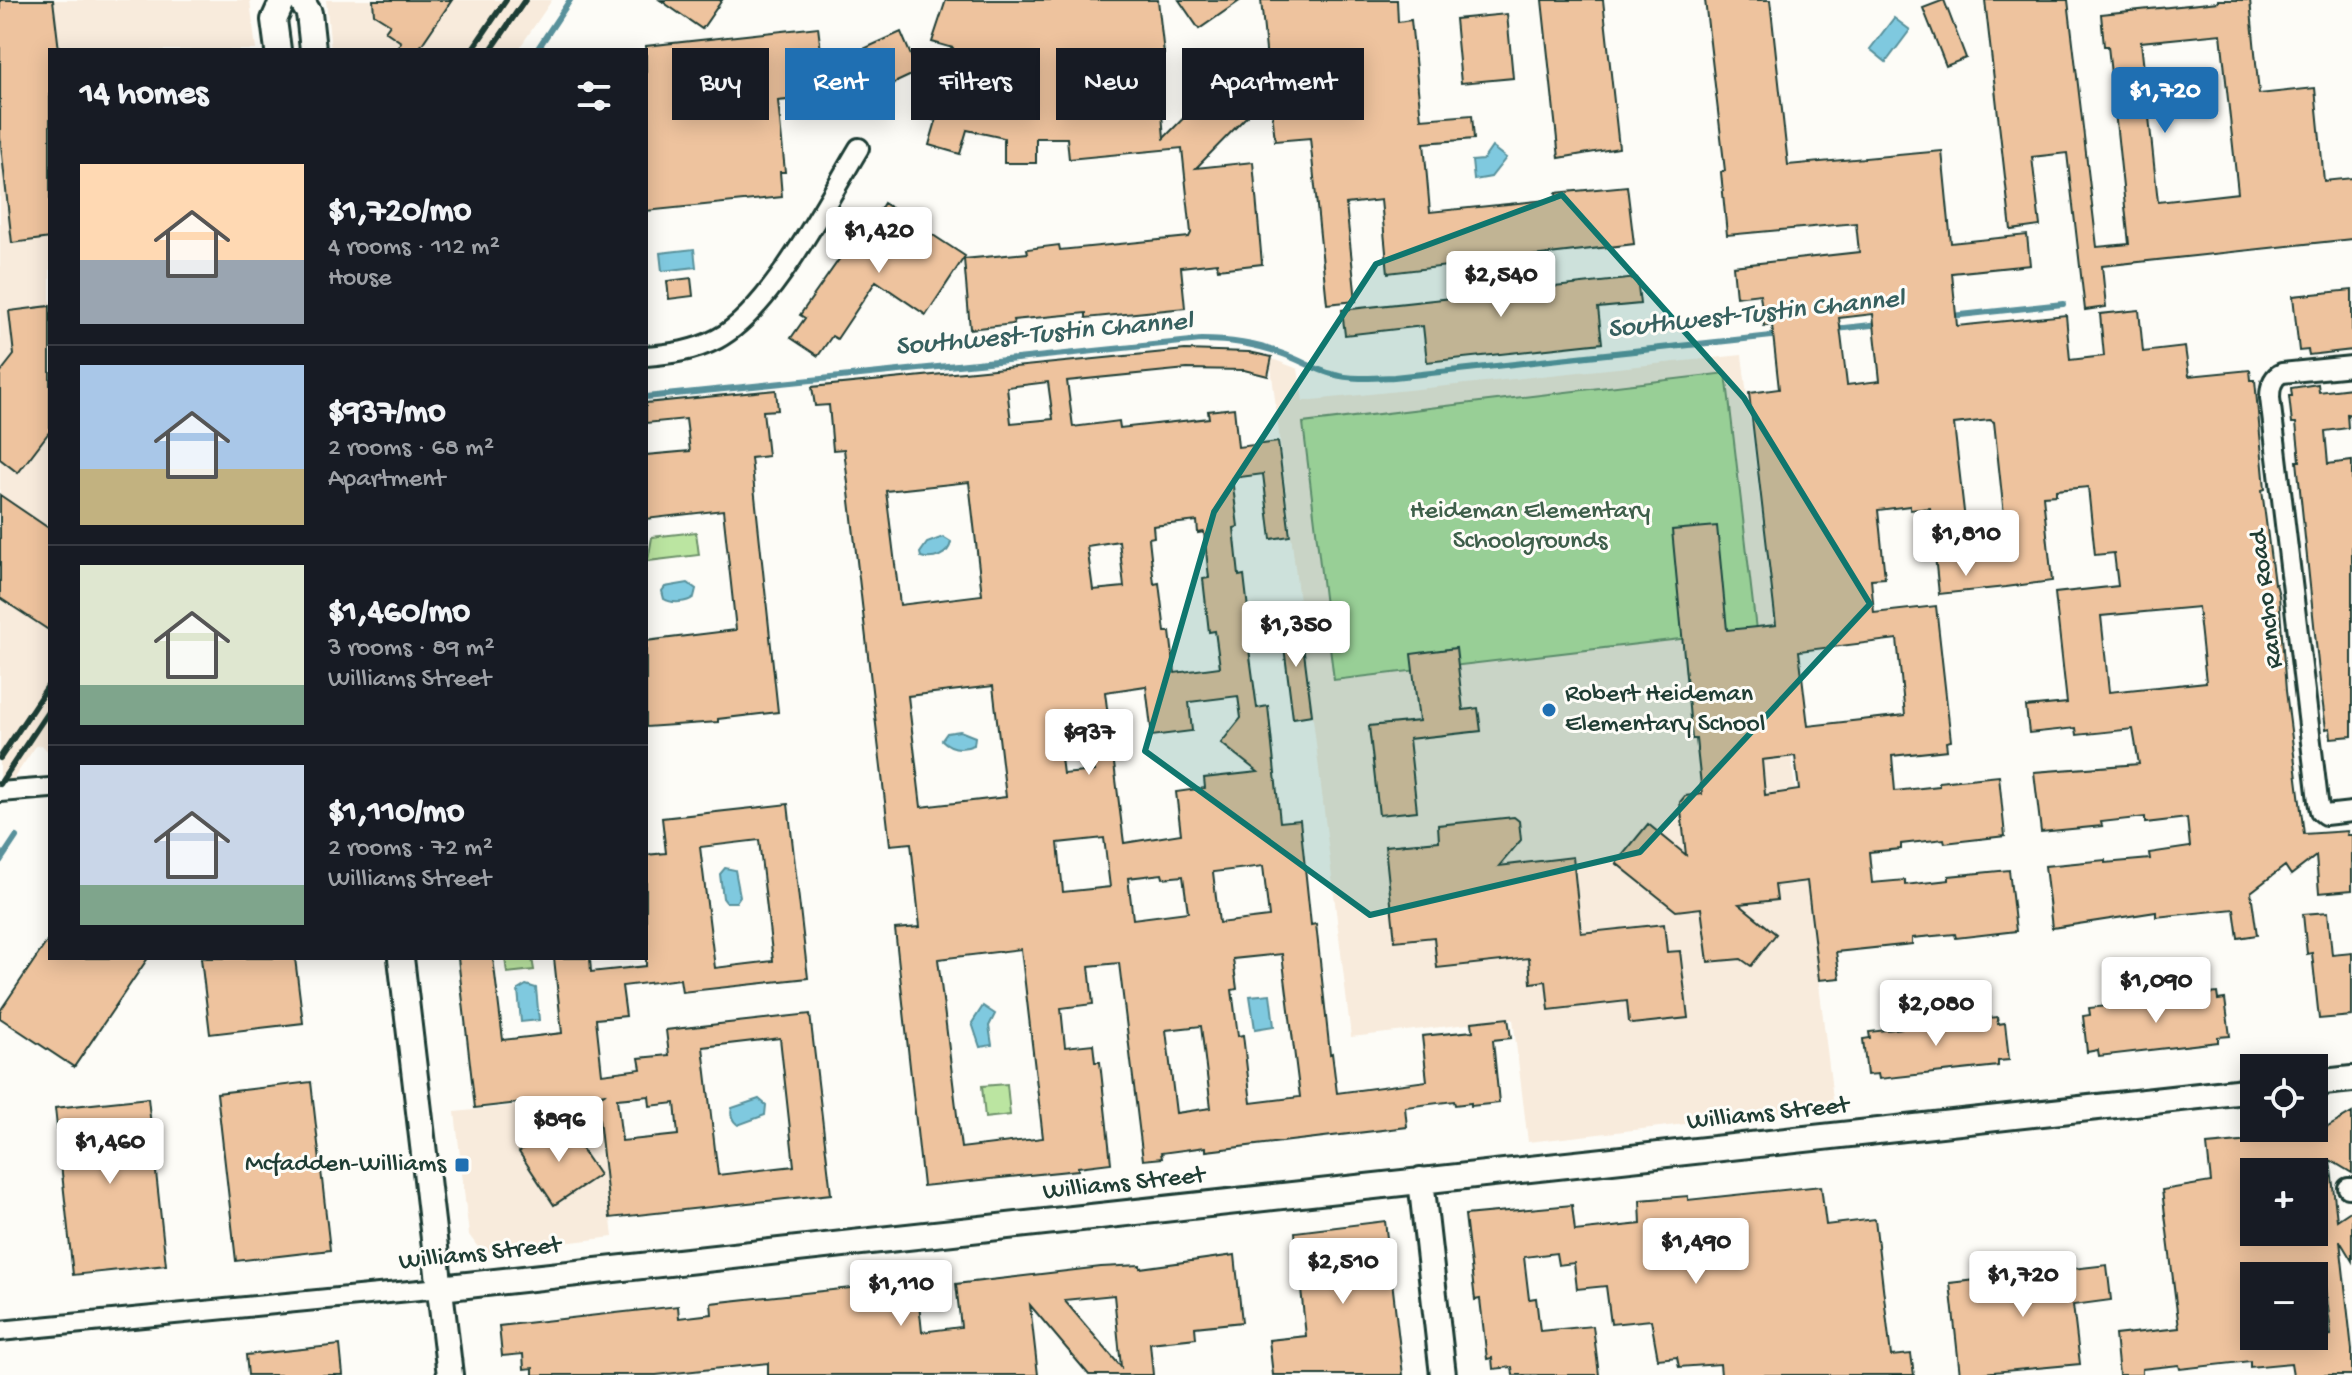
<!DOCTYPE html>
<html lang="en">
<head>
<meta charset="utf-8">
<style>
  :root { --surface:#171b24; --page:#20242c; --text:#f1f3f6; --muted:#9ea1a6; --line:#363941; --accent:#1f6fb2 }
  body { margin:0; font-family:"Gochi Hand",sans-serif; background:var(--page); color:var(--text); height:100vh; display:flex; flex-direction:column; font-size:30px; white-space:nowrap }
  * { box-sizing:border-box; margin:0 }
  p { font-size:26px; color:var(--muted) }
  .icon { flex:none; width:44px; height:44px; fill:none; stroke:currentColor; stroke-width:2; stroke-linecap:round; stroke-linejoin:round }
  .map { position:relative; flex:1; overflow:hidden }
  .details { position:absolute; left:48px; top:48px; width:600px; height:912px; display:flex; flex-direction:column; background:var(--surface); border-radius:0px; box-shadow:0 4px 20px #0003 }
  .details>* { flex:none }
  .hud { position:absolute; left:672px; top:48px; width:760px; height:72px; display:flex; gap:16px }
  .buttons { position:absolute; left:2240px; top:1054px; display:grid; gap:16px }
  .buttons a { display:grid; place-items:center; width:88px; height:88px; border-radius:0px; background:var(--surface); box-shadow:0 4px 20px #0003; font-size:40px }
  .price { position:absolute; translate:-50% -68px; padding:0 18px; border-radius:8px; background:#fff; color:#222; font-size:26px; line-height:52px; filter:drop-shadow(0 2px 4px #0008) }
  .price::after { content:''; position:absolute; left:50%; top:48px; width:24px; height:18px; margin-left:-12px; background:inherit; clip-path:polygon(0 0,100% 0,50% 100%) }
  .price.active { background:var(--accent); color:#fff }
  ul { padding:0; list-style:none }
  li { display:flex; align-items:center; gap:24px; height:200px; padding:0 32px }
  li+li { border-top:2px solid var(--line) }
  li span { display:grid; place-items:center; flex:none; width:224px; height:160px; border-radius:0px; color:#555 }
  li>.icon { margin-inline-start:auto }
  span .icon { width:96px; height:96px; fill:#fffc; stroke-width:1 }
  li b { font-size:34px }
  h2 { display:flex; justify-content:space-between; align-items:center; height:96px; padding:0 32px; font-size:34px }
  .pill { padding:0 28px; border-radius:0px; background:var(--surface); box-shadow:0 4px 20px #0003; font-size:28px; line-height:72px }
  .pill.active { background:var(--accent); color:#fff }
  .map>svg:first-child { display:block }
  .built { fill:#f8ebdc }
  .green { fill:#bbe5a1; stroke:#6d916a; stroke-width:2 }
  .water { fill:#7fc9df; stroke:#59919b; stroke-width:2 }
  .lines { fill:none; stroke-linecap:round; stroke-linejoin:round }
  .stream { stroke:#59919b; stroke-width:6 }
  .building { fill:#eec39e; stroke:#1f3d34; stroke-width:2; fill-rule:evenodd }
  .street-casing { stroke:#1f3d34; stroke-width:24 }
  .secondary-casing { stroke:#1f3d34; stroke-width:30 }
  .street { stroke:#fdfcf7; stroke-width:18 }
  .secondary { stroke:#fdfcf7; stroke-width:24 }
  .rail { stroke:#1f3d34; stroke-width:6 }
  .marked { fill:#0f766e; fill-opacity:0.2; stroke:#0f766e; stroke-width:6; stroke-linejoin:round }
  .poi-dot { fill:#1f6fb2; stroke:#fdfcf7; stroke-width:3 }
  .labels { text-anchor:middle; dominant-baseline:central; stroke-width:6; stroke-linejoin:round; paint-order:stroke }
  .park-label { font-size:26px; fill:#3e5f4a; stroke:#fdfcf7 }
  .street-label { font-size:26px; fill:#1f3d34; stroke:#fdfcf7 }
  .poi-label { font-size:26px; fill:#1f3d34; stroke:#fdfcf7; text-anchor:start }
  .water-label { font-size:28px; font-style:italic; fill:#37605f; stroke:#fdfcf7 }
</style>
</head>
<body>
<div class="map">
<svg width="2352" height="1375" viewBox="0 0 2352 1375">
  <rect width="100%" height="100%" fill="#fdfcf7"/>
  <filter id="ink" filterUnits="userSpaceOnUse"><feTurbulence type="fractalNoise" baseFrequency=".0125" numOctaves="2"/><feDisplacementMap in="SourceGraphic" scale="16" xChannelSelector="R" yChannelSelector="G"/><feConvolveMatrix kernelMatrix="1 2 1 2 8 2 1 2 1" color-interpolation-filters="sRGB"/></filter>
  <g filter="url(#ink)">
    <path class="built" d="M0 0H250L256 50H50V754L42 745 36 746 0 798Z
      M326 0H552L518 50H331Z
      M1742 355 1834 1107 1528 1142 1513 1019 1351 1037 1270 358 1298 369 1303 401Z
      M597 1097 613 1237 489 1252 480 1250 469 1235 455 1112Z"/>
    <path class="green" d="M1726 373 1756 630 1334 680 1303 423Z
      M696 532 699 555 648 561 652 537Z
      M505 958H532L534 970 507 973Z
      M1007 1084 1010 1115 985 1118 982 1086Z"/>
    <path class="water" d="M1894 18 1910 30 1886 62 1870 49Z
      M1492 147 1506 158 1491 177 1474 180 1472 161 1483 160Z
      M694 249 696 267 662 271 660 253Z
      M943 537 951 542C949 555 933 561 921 557L920 553 927 543Z
      M688 583 696 589 694 597C687 603 672 604 664 599L662 591 665 587Z
      M960 731 975 737 974 745C962 750 951 749 942 740L947 733Z
      M725 868 735 870 740 896 736 902H726L723 898 720 874Z
      M526 985 536 988 539 1020 521 1022 518 990Z
      M1270 994 1274 1026 1255 1029 1250 996Z
      M983 1006 995 1014 989 1026 992 1045 980 1047 972 1023Z
      M759 1099 766 1105 765 1115 738 1125C732 1121 730 1114 732 1108Z"/>
    <g class="lines">
      <path class="stream" d="M537 50 570 0
        M1951 316 2063 304
        M1836 329 1880 324
        M646 397 1201 340C1231 340 1258 344 1286 355 1302 361 1316 370 1332 374 1352 380 1374 378 1394 377L1781 335
        M0 861 16 837"/>
    </g>
    <path class="building" d="M0 0H53L59 50H50V238L12 243 0 137Z
      M373 0H452L418 50H396L401 42 385 31 390 24 374 14Z
      M660 0H722L702 29Z
      M946 0H1158L1164 54H1157L1164 138 1218 83 1249 114 1196 168 1253 162 1262 264 1218 269 1217 263 1181 267 1185 308 1086 318V313L1013 320 1014 324 970 329 964 259 1028 253 1027 249 1059 245 1060 250 1189 237 1191 233 1182 148 1069 159 1067 138H1036V163H1004V138L967 130 960 154 929 145 936 121 931 119 953 48 932 42Z
      M1179 0H1241L1199 29Z
      M1261 0H1397L1398 22 1411 20 1421 119 1472 115 1474 139 1424 143 1430 212 1557 199 1556 193 1627 186 1634 244 1388 273 1381 200 1346 204 1356 301 1327 304 1310 138 1275 141Z
      M1542 0H1603L1619 148 1559 158Z
      M1705 0H1770L1788 165 1942 151 1951 243 2027 235 2030 265 1952 273 1957 326 2066 315 2070 360 2104 356 2100 314 2139 310 2143 352 2185 347 2189 376 2250 370 2251 380H2255L2265 489 2262 490 2274 584H2276L2279 595 2286 691 2304 834 2348 831 2347 835H2352V890L2319 893 2316 856 2291 875 2285 866 2251 892 2257 935 2238 938 2234 909 2156 917V912L2052 928 2045 866 2105 860V863L2150 859 2149 853 2190 847 2187 818 2145 823V817L2101 822 2102 826 2041 832 2034 772 2139 764 2133 729 2077 735 2076 728 2029 733 2026 707 2067 703 2055 593 2118 586 2114 553 2095 555 2088 487 2056 490V495L2043 496 2052 581 2006 587 1939 594 1930 508 1910 510V506L1878 510 1885 578 1871 579 1874 613 1936 606 1951 741 1946 742 1947 750 1892 756 1895 791 1939 786V782L1999 776 2005 836 1945 843 1944 839 1901 844V849L1869 852 1872 883 1905 880V885L1949 880V876L2009 870 2016 931 1956 938 1955 934 1912 938V944L1836 952 1840 978 1819 980 1807 881 1775 885 1777 900 1739 904 1776 934 1751 966 1741 959 1708 962 1701 908 1676 911 1616 863 1648 824 1686 855 1680 802 1685 796 1702 794 1696 739H1692L1672 530 1717 526 1727 630 1776 625 1749 393 1779 389 1772 325 1764 326 1760 294 1736 297 1733 266 1859 252 1856 223 1727 235 1721 172 1725 171ZM1873 314 1880 381 1847 385 1839 318ZM1990 420 1994 422 2005 524 1966 529 1954 424ZM2198 607 2206 682 2109 692 2101 616ZM1897 639 1905 715 1808 726 1799 651ZM1795 756 1799 790 1765 795 1762 760Z
      M1944 0 1966 58 1946 66 1923 8Z
      M1985 0H2068L2097 247 2129 244 2108 46H2104L2101 14 2218 2V0H2250L2259 94 2315 88 2324 181 2352 178V239L2102 266 2106 307 2085 310 2067 153 2032 157 2040 226 2011 230ZM2221 34 2238 193 2158 202 2141 42Z
      M1507 14 1513 78 1461 83 1455 19Z
      M818 27 821 51 826 50 828 70 861 56 859 51 901 32 918 72 877 91 875 85 858 93 778 101 785 172H780L782 197 646 211V46Z
      M884 203 965 256 926 315 876 281 837 339 832 336 818 356 791 338 805 318 800 315 866 221 871 224Z
      M691 278 693 296 669 299 667 281Z
      M1637 278 1640 304 1598 308 1602 343 1427 362 1423 326 1345 335 1342 310Z
      M2352 290V350L2309 355 2308 350 2299 351 2293 296Z
      M50 306V431L18 473 0 459V373L14 355 9 311Z
      M1185 350 1249 352 1272 357 1268 376 1244 370 1187 369 1067 381 1073 427 1119 421 1120 428 1209 418 1208 411 1234 408 1238 447 1278 442 1290 536 1271 539 1263 474 1232 478 1238 527 1234 528 1239 576 1244 575 1250 626 1246 627 1257 708 1268 706 1280 822 1300 820 1311 925 1316 924 1330 1054 1332 1053 1337 1093 1427 1081 1422 1036 1473 1031 1472 1022 1508 1018 1511 1038 1493 1040 1499 1103 1471 1106V1103L1455 1105 1454 1101 1405 1107 1407 1127 1206 1151V1147L1161 1153 1162 1158 1143 1160 1119 963 1089 966 1093 1004 1061 1008 1065 1047 1093 1044 1095 1062H1100L1111 1163 1078 1167V1170L923 1186 895 929 920 927 911 843 890 845 844 449 833 450 829 405 815 406 812 387ZM1048 382 1053 419 1011 423 1007 387ZM969 482 982 595 900 605 886 491ZM1197 521 1198 533 1204 532 1209 578 1203 579 1209 632 1215 631 1220 667 1175 673 1170 632H1165L1159 583 1154 584 1149 538 1154 537 1153 526ZM1119 541 1124 587 1093 590 1087 546ZM993 686 1006 797 921 807 908 696ZM1146 686 1152 736 1192 731 1189 702 1238 696 1241 718 1221 743 1258 772 1204 778 1205 788 1176 792 1181 834 1124 843 1105 692ZM1089 722 1095 771 1063 774 1057 726ZM1104 838 1110 887 1063 892 1058 843ZM1263 866 1269 917 1219 923 1213 872ZM1162 874 1163 878 1183 876 1188 912 1133 919 1128 878ZM1021 949 1043 1138 961 1148 938 959ZM1282 954 1300 1097 1251 1103 1243 1035 1238 1036 1232 990 1237 989 1233 959ZM1201 1026 1211 1108 1176 1113 1166 1030Z
      M2318 384 2319 392 2352 388V415L2347 414 2348 428 2325 431 2328 464 2352 461V736L2331 738 2330 728 2326 729 2320 682 2297 461H2300L2296 423H2292L2289 396H2292L2291 388Z
      M776 390 778 410 763 411 768 456 751 458 778 712 718 719V722L646 727V641L736 630 723 510 646 519V455L690 451 686 419 646 423V403Z
      M0 495 50 529V631L0 598Z
      M1300 621 1312 715 1293 718 1281 623Z
      M1456 648 1463 710 1478 708 1481 731 1409 739 1417 811 1379 815 1369 726 1419 721 1411 654Z
      M788 804 808 978 682 992 680 979 622 986 626 1016 596 1019 602 1074 641 1069 639 1058 669 1055 666 1030 810 1014 831 1194 610 1218 597 1101H594L606 1093 475 1108 458 958H493L503 1040 562 1033 554 958H590L591 972 646 966V855L666 853 662 818ZM759 840 773 961 715 968 700 847ZM780 1038 794 1166 718 1175 703 1047ZM649 1096 650 1106 675 1103 678 1135 622 1141 617 1099Z
      M1514 817 1519 821 1521 840 1499 866 1573 857 1581 933 1664 924 1667 952 1680 951 1688 1018 1632 1024 1629 1022 1627 1001 1549 1010 1546 981 1531 983 1529 958 1437 968 1434 937 1395 941 1385 846 1439 841 1438 825Z
      M2328 912 2332 955 2352 953V1016L2319 1019 2312 953 2307 954 2303 914Z
      M50 937V958H148L74 1067 0 1018V1011Z
      M201 958H295L303 1023 210 1034Z
      M2217 993 2218 1000 2225 999 2230 1036 2218 1037V1042L2099 1056 2098 1050 2087 1052 2083 1016 2090 1015 2089 1008Z
      M1997 1017 1998 1024 2005 1023 2009 1060 1998 1061V1066L1879 1079 1878 1074 1867 1075 1863 1039 1870 1038 1869 1032Z
      M311 1082 330 1250 236 1261 217 1093Z
      M148 1098 166 1265 73 1275 55 1108Z
      M2352 1113V1173L2330 1160 2337 1220 2352 1210V1261L2340 1241 2352 1350V1375H2293L2291 1363 2250 1367V1361L2180 1369 2179 1365 2142 1369V1375H2119L2115 1335 2179 1328 2162 1190 2211 1182 2207 1145 2309 1136V1133L2319 1132ZM2254 1172H2314L2320 1232H2254ZM2254 1276H2325L2331 1335 2275 1341V1336H2254Z
      M563 1122 599 1175 554 1205 519 1152Z
      M1821 1186 1826 1225 1875 1219 1891 1356 1911 1354 1914 1375H1721L1720 1364 1679 1367 1677 1357 1658 1359 1651 1320 1611 1324 1606 1286 1577 1289 1574 1263 1558 1265 1556 1253 1524 1257 1529 1299 1536 1298 1540 1331 1593 1326 1599 1375H1513L1512 1367 1493 1369 1492 1358 1487 1359 1480 1299 1475 1300 1465 1215 1572 1205 1575 1231 1641 1224 1640 1200 1688 1196V1200Z
      M1385 1221 1403 1375H1273L1269 1340 1306 1336 1295 1232Z
      M1235 1255 1242 1322 1195 1327 1196 1338 1150 1343 1153 1375H1089L1030 1305 1038 1375H768V1363L656 1375H533V1368L524 1369 523 1354 502 1356 499 1326 678 1306 679 1318 712 1314 711 1303 878 1285V1288L917 1284 922 1332 961 1327 956 1284 1101 1267 1140 1265V1268ZM1114 1295 1121 1367 1064 1300Z
      M2107 1265 2111 1300 2073 1305 2080 1364 1960 1375 1950 1283Z
      M340 1345 343 1375H248L246 1355Z"/>
    <g class="lines">
      <defs>
        <path id="street" d="M646 356C671 354 694 351 717 339 770 312 828 199 859 148
          M2352 366 2282 373C2272 377 2270 388 2270 398L2318 801 2320 811 2325 815 2352 812
          M0 792 50 788
          M2348 1188H2352
          M0 1331 440 1288"/>
        <path id="secondary" d="M301 0 309 13 313 50
          M278 50 274 20 283 0
          M401 958 450 1375
          M2314 1083 2352 1079
          M1421 1180 1443 1375
          M440 1288 2254 1090"/>
      </defs>
      <use href="#street" class="street-casing"/>
      <use href="#secondary" class="secondary-casing"/>
      <use href="#street" class="street"/>
      <use href="#secondary" class="secondary"/>
      <path class="rail" d="M472 50 506 0
        M491 50 525 0
        M0 758 50 683
        M0 784 50 709"/>
    </g>
  </g>
  <path class="marked" d="M1562 195 1744 398 1870 604 1640 852 1370 915 1145 751 1214 512 1376 264Z"/>
  <g class="poi-dot">
    <circle cx="1549" cy="710" r="8"/>
    <rect x="454" y="1157" width="16" height="16" rx="4"/>
  </g>
  <g class="labels">
    <g class="park-label">
      <text x="1530" y="512">Heideman Elementary<tspan x="1530" dy="30">Schoolgrounds</tspan></text>
    </g>
    <g class="street-label">
      <text transform="translate(2268 599) rotate(-97)">Rancho Road</text>
      <text transform="translate(1768 1115) rotate(-6)">Williams Street</text>
      <text transform="translate(1124 1185) rotate(-6)">Williams Street</text>
      <text transform="translate(480 1255) rotate(-6)">Williams Street</text>
    </g>
    <g class="poi-label">
      <text x="1565" y="695">Robert Heideman<tspan x="1565" dy="30">Elementary School</tspan></text>
      <text x="446" y="1165" text-anchor="end">Mcfadden-Williams</text>
    </g>
    <g class="water-label">
      <text transform="translate(1756 315) rotate(-6)">Southwest-Tustin Channel</text>
      <text transform="translate(1044 335) rotate(-5)">Southwest-Tustin Channel</text>
    </g>
  </g>
</svg>
<div class="buttons">
<a><svg class="icon" aria-label="locate" viewBox="0 0 24 24"><circle cx="12" cy="12" r="6"/><path d="M12 2v4M12 18v4M2 12h4M18 12h4"/></svg></a>
<a>+</a>
<a>−</a>
</div>
<b class="price active" style="left:2165px;top:135px">$1,720</b>
<b class="price" style="left:879px;top:275px">$1,420</b>
<b class="price" style="left:1501px;top:319px">$2,540</b>
<b class="price" style="left:1966px;top:578px">$1,810</b>
<b class="price" style="left:1296px;top:669px">$1,350</b>
<b class="price" style="left:1089px;top:777px">$937</b>
<b class="price" style="left:2156px;top:1025px">$1,090</b>
<b class="price" style="left:1936px;top:1048px">$2,080</b>
<b class="price" style="left:559px;top:1164px">$896</b>
<b class="price" style="left:110px;top:1186px">$1,460</b>
<b class="price" style="left:1696px;top:1286px">$1,490</b>
<b class="price" style="left:1343px;top:1306px">$2,510</b>
<b class="price" style="left:2023px;top:1319px">$1,720</b>
<b class="price" style="left:901px;top:1328px">$1,110</b>
<div class="hud">
<a class="pill">Buy</a>
<a class="pill active">Rent</a>
<a class="pill">Filters</a>
<a class="pill">New</a>
<a class="pill">Apartment</a>
</div>
<section class="details">
<h2>14 homes<svg class="icon" aria-label="filters" viewBox="0 0 24 24"><path d="M4 7h16M4 17h16"/><circle cx="9" cy="7" r="2"/><circle cx="15" cy="17" r="2"/></svg></h2>
<ul>
<li><span style="background:linear-gradient(#ffd9b3 60%,#9aa5b1 0)"><svg class="icon" aria-label="home" viewBox="0 0 24 24"><path d="M3 11l9-7 9 7M6 9v11h12V9"/></svg></span><div><b>$1,720/mo</b><p>4 rooms · 112 m²</p><p>House</p></div></li>
<li><span style="background:linear-gradient(#a9c7e8 65%,#c2b280 0)"><svg class="icon" aria-label="home" viewBox="0 0 24 24"><path d="M3 11l9-7 9 7M6 9v11h12V9"/></svg></span><div><b>$937/mo</b><p>2 rooms · 68 m²</p><p>Apartment</p></div></li>
<li><span style="background:linear-gradient(#dfe7d0 75%,#7fa58c 0)"><svg class="icon" aria-label="home" viewBox="0 0 24 24"><path d="M3 11l9-7 9 7M6 9v11h12V9"/></svg></span><div><b>$1,460/mo</b><p>3 rooms · 89 m²</p><p>Williams Street</p></div></li>
<li><span style="background:linear-gradient(#c9d6e8 75%,#7fa58c 0)"><svg class="icon" aria-label="home" viewBox="0 0 24 24"><path d="M3 11l9-7 9 7M6 9v11h12V9"/></svg></span><div><b>$1,110/mo</b><p>2 rooms · 72 m²</p><p>Williams Street</p></div></li>
</ul>
</section>
</div>
</body>
</html>
